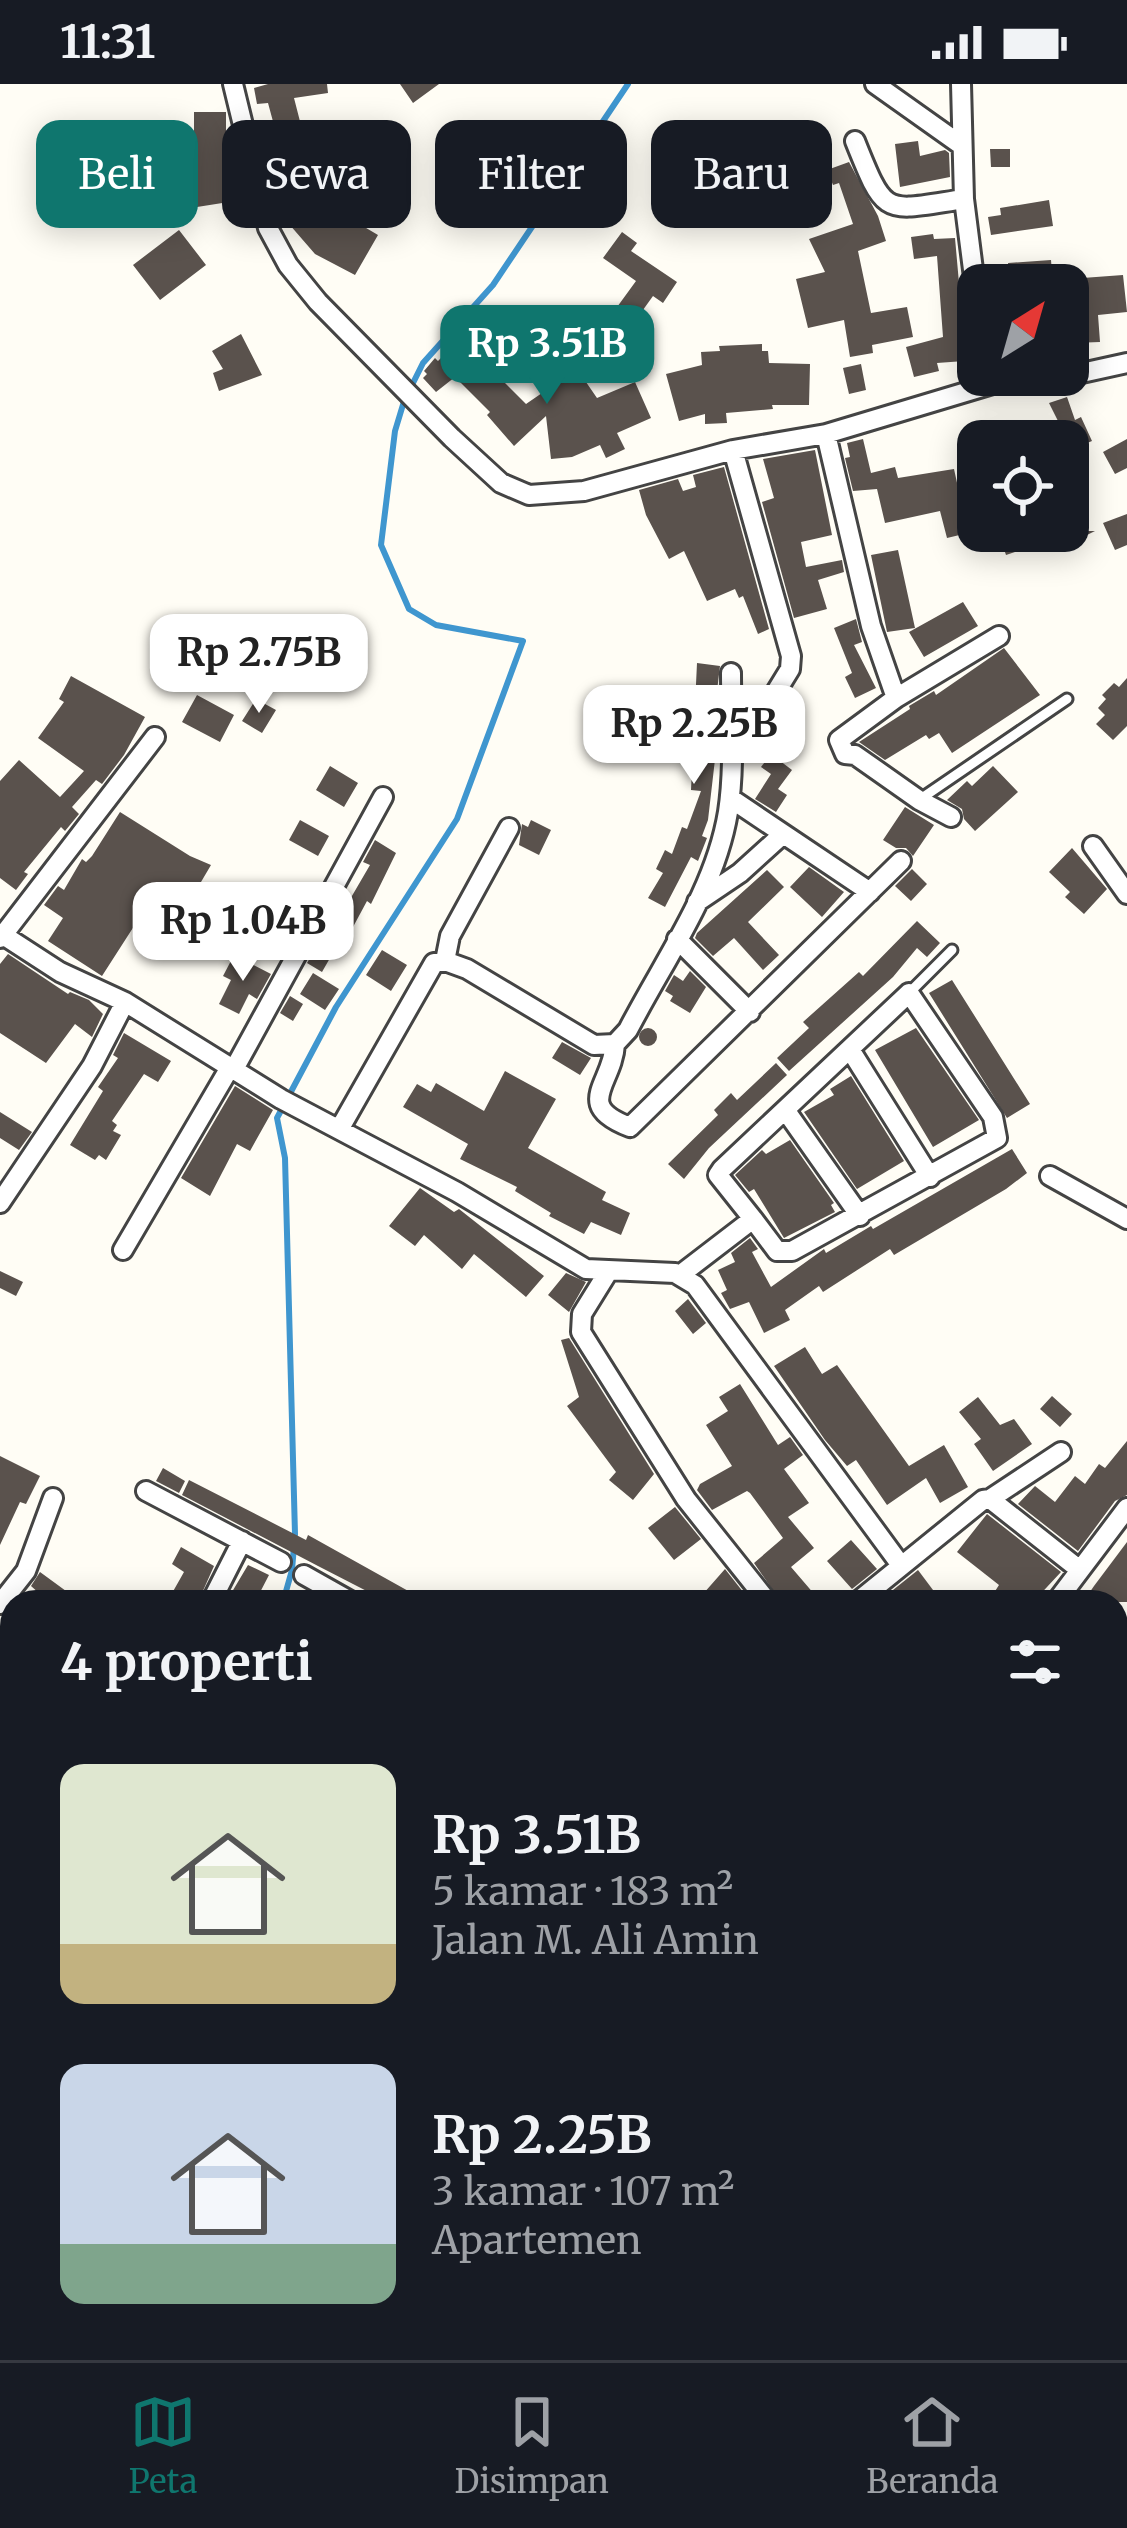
<!DOCTYPE html>
<html lang="id">
<head>
<meta charset="utf-8">
<style>
  :root { --surface:#171b24; --page:#20242c; --text:#f1f3f6; --muted:#9ea1a6; --line:#363941; --accent:#0f766e }
  body { margin:0; font-family:Merriweather,serif; background:var(--page); color:var(--text); height:100vh; display:flex; flex-direction:column; font-size:45px; white-space:nowrap }
  * { box-sizing:border-box; margin:0 }
  p { font-size:39px; color:var(--muted) }
  .icon { flex:none; width:66px; height:66px; fill:none; stroke:currentColor; stroke-width:2; stroke-linecap:round; stroke-linejoin:round }
  .map { position:relative; flex:1; overflow:hidden }
  .side { position:absolute; left:0px; top:1506px; width:1128px; height:771px; display:flex; flex-direction:column; background:var(--surface); border-radius:36px 36px 0 0; box-shadow:0 6px 30px #0003 }
  .side>* { flex:none }
  .banner { position:absolute; left:36px; top:36px; width:1056px; height:108px; display:flex; gap:24px }
  .needle { width:78px; rotate:37deg }
  .tools { position:absolute; left:957px; top:180px; display:grid; gap:24px }
  .tools a { display:grid; place-items:center; width:132px; height:132px; border-radius:24px; background:var(--surface); box-shadow:0 6px 30px #0003; font-size:60px }
  .price { position:absolute; translate:-50% -102px; padding:0 27px; border-radius:24px; background:#fff; color:#222; font-size:39px; line-height:78px; filter:drop-shadow(0 3px 6px #0008) }
  .price::after { content:''; position:absolute; left:50%; top:72px; width:36px; height:27px; margin-left:-18px; background:inherit; clip-path:polygon(0 0,100% 0,50% 100%) }
  .price.current { background:var(--accent); color:#fff }
  ul { padding:0; list-style:none }
  li { display:flex; align-items:center; gap:36px; height:300px; padding:0 60px }
  li span { display:grid; place-items:center; flex:none; width:336px; height:240px; border-radius:24px; color:#555 }
  li>.icon { margin-inline-start:auto }
  span .icon { width:144px; height:144px; fill:#fffc; stroke-width:1 }
  li b { font-size:51px }
  h2 { display:flex; justify-content:space-between; align-items:center; height:144px; padding:0 60px; font-size:51px }
  .tag { padding:0 42px; border-radius:24px; background:var(--surface); box-shadow:0 6px 30px #0003; font-size:42px; line-height:108px }
  .tag.current { background:var(--accent); color:#fff }
  .status { display:flex; justify-content:space-between; align-items:center; height:84px; padding:0 60px; background:var(--surface); direction:ltr }
  .status svg { height:33px; fill:currentColor }
  .menu { display:flex; justify-content:space-around; align-items:center; height:168px; border-top:3px solid var(--line); background:var(--surface); font-size:33px; color:var(--muted) }
  .menu a { display:grid; justify-items:center; gap:6px }
  .menu .current { color:var(--accent) }
  .map>svg:first-child { display:block }
  .green { fill:#d5ebbd }
  .lines { fill:none; stroke-linecap:round; stroke-linejoin:round }
  .stream { stroke:#3f96cf; stroke-width:6 }
  .building { fill:#5a524d }
  .service-casing { stroke:#444; stroke-width:15 }
  .minor-casing { stroke:#444; stroke-width:24 }
  .service { stroke:#fff; stroke-width:9 }
  .minor { stroke:#fff; stroke-width:18 }
</style>
</head>
<body>
<div class="status"><b>11:31</b><svg viewBox="0 0 49 12"><path d="M0 12V9h3v3zM5 12V6h3v6zM10 12V3h3v9zM15 12V0h3v12zM26 1h20v11H26zM47 4h2v5h-2z"/></svg></div>
<div class="map">
<svg width="1127" height="2276" viewBox="0 0 1127 2276">
  <rect width="100%" height="100%" fill="#fffdf5"/>
  <path class="green" d="M1127 2241V2276H972L971 2270 1000 2265H1116V2243Z"/>
  <g class="lines">
    <path class="stream" d="M411 303 423 279 493 201 628 0
      M283 1518 292 1486 295 1450 285 1074 277 1034 336 923 457 735 523 557 436 541 409 525 381 461 395 347 405 314
      M0 2002 12 1993
      M325 2265 332 2276"/>
  </g>
  <path class="building" d="M268 0H327L328 9 294 14 304 53 326 40 337 58 326 64 341 83 324 97 345 122 339 128 378 151 355 191 315 170 289 140 298 132 286 118 300 106 278 69 281 67 268 19 257 20 254 4Z
    M400 0H439L413 19Z
    M194 28H226V92L230 91 235 117 197 123 191 85 175 86 169 59 194 58Z
    M918 57 920 72 945 66 949 69 950 93 900 103 895 60Z
    M990 65H1010V83H991Z
    M849 78 878 132 886 157 858 167 871 229 907 223 913 253 872 261 873 269 850 273 844 236 808 244 796 195 825 188 809 155 853 140 839 99 833 101 827 86Z
    M1049 116 1053 142 991 151 988 133 1001 131 1000 124Z
    M179 146 206 181 160 216 133 181Z
    M622 148 637 159 631 167 677 198 663 219 653 212 630 244 612 230 636 197 603 174Z
    M933 150 934 155 955 154 962 233 975 238 978 276 937 279 939 287 914 293 906 263 943 253 937 172 914 175 911 153Z
    M1051 176 1053 201H1010L1008 179Z
    M1123 191 1127 228 1098 231 1100 258 1073 259 1069 195Z
    M241 250 262 291 219 307 213 289 223 285 212 267Z
    M480 259 492 271 485 279 526 320 577 285 597 314 635 298 651 334 617 349 625 365 606 374 600 361 572 373 551 375 546 332 514 362 487 331 490 328 455 293 436 308 423 294 427 290 424 287 435 274 438 277 446 269 459 281Z
    M762 260V267H768L769 279 810 280 809 321H772L773 325 726 329 727 339 705 340V330L679 337 666 290 702 281 701 268 720 267 719 262Z
    M861 280 866 306 849 310 843 284Z
    M1067 313 1075 336 1081 333 1092 357 1068 367V357L1049 319Z
    M863 355 871 389 895 383 898 394 954 385 968 449 947 454 940 427 885 439 877 405 853 407 845 374 850 373 847 359Z
    M1127 355V384L1115 390 1103 368Z
    M815 366 832 451 801 458 806 483 842 476 844 488 818 496 827 525 794 534 762 418 774 414 763 375Z
    M724 383 769 545 758 550 743 512 739 514 735 505 707 517 684 467 669 475 646 431 639 406 678 395 683 407 696 403 693 391Z
    M1127 430V461L1115 466 1103 439Z
    M998 447H1095L1059 465 1054 455 1006 471Z
    M898 466 915 544 887 548 871 471Z
    M963 518 978 542 924 573 909 548Z
    M856 535 862 558 854 561 876 604 855 614 845 593 852 589 834 544Z
    M1004 564 1040 611 952 669 939 649 929 655 926 651 885 676 859 658 910 625 909 622 934 607 936 611Z
    M697 579 720 582 711 657 717 658 708 736 702 752 707 754 698 777 691 773 665 823 648 814 663 789 656 785 665 766 672 770 682 743 687 745 701 707 691 706Z
    M71 592 145 633 124 671 102 700 96 696 72 723 79 730 65 747 61 743 24 788 28 790 16 806 0 794V697L19 676 60 713 84 687 38 654 64 618 59 615Z
    M1127 594V642L1113 656 1096 640 1105 631 1098 624 1106 615 1102 611 1114 599 1119 603Z
    M197 611 234 631 220 658 182 638Z
    M256 615 276 626 262 649 242 637Z
    M753 637 778 644 772 661 747 652Z
    M771 670 792 686 778 705 787 711 776 728 755 715 771 690 761 683Z
    M330 682 358 699 344 723 316 706Z
    M993 682 1018 708 975 747 964 735 962 725 947 716 967 697 972 702Z
    M905 723 934 741 913 772 906 764H896L883 756Z
    M120 728 190 772 211 781 191 815 181 809 158 848 138 836 102 892 48 857 63 834 44 821 58 802 64 806 82 775 86 778 92 772Z
    M300 736 329 752 318 772 289 756Z
    M531 736 551 746 539 771 519 761 522 740 528 743Z
    M375 756 396 769 371 820 367 817 346 856 342 853 322 888 307 879 337 826 342 829 370 781 363 778Z
    M1072 764 1107 805 1084 830 1065 813 1070 808 1049 788Z
    M809 783 844 808 822 833 790 803Z
    M912 785 927 800 911 817 895 802Z
    M767 786 784 803 748 838 779 871 763 886 734 854 713 872 695 854 697 849Z
    M917 837 940 859 927 873 917 864 893 893 789 987 777 974 809 944 803 938 859 888 863 892Z
    M382 866 407 881 391 907 366 891Z
    M8 870 68 910 70 908 89 916 103 930 92 953 75 940 46 979 0 949V880Z
    M234 871 271 890 257 915 249 910 239 930 219 920 231 896 223 892Z
    M690 887 706 903 690 929 670 917 673 912 665 907 674 891 683 897Z
    M313 889 339 905 325 926 300 910Z
    M952 896 1030 1020 1007 1034 929 909Z
    M290 912 303 920 293 937 280 929Z
    M639 953a9 9 0 1 1 18 0a9 9 0 1 1-18 0Z
    M916 944 979 1036 933 1063 875 966Z
    M124 949 171 977 158 998 144 990 112 1037 117 1041 113 1047 121 1051 106 1076 99 1071 95 1076 70 1061 103 1007 98 1003 118 974 113 971Z
    M562 958 591 974 580 991 552 974Z
    M776 979 787 991 709 1064 684 1095 668 1080 718 1031 714 1026 731 1009 737 1016Z
    M505 987 556 1015 528 1064 606 1108 602 1116 630 1129 621 1151 591 1138 584 1150 549 1132 551 1129 515 1107 517 1103 460 1075 468 1060 403 1023 417 1000 431 1008 436 999 484 1027Z
    M851 992 904 1077 857 1105 804 1028 834 1011 830 1005Z
    M235 1002 273 1026 250 1067 237 1060 210 1112 181 1094Z
    M0 1028 32 1048 19 1066 0 1054Z
    M790 1056 834 1119 831 1121 835 1128 784 1154 754 1105 749 1108 735 1091 762 1066 766 1070Z
    M1012 1065 1027 1089 1006 1105 894 1171 890 1165 823 1208 819 1202 785 1226 790 1236 764 1249 749 1218 730 1225 721 1209 727 1206 718 1186 735 1178 731 1169 750 1154 758 1165 752 1168 771 1203 824 1165 826 1169 871 1142 873 1145Z
    M420 1104 454 1128 459 1125 544 1192 526 1213 474 1170 462 1185 424 1151 415 1162 389 1142Z
    M0 1187 23 1198 16 1212 0 1204Z
    M566 1189 586 1198 569 1228 548 1211Z
    M688 1215 706 1239 693 1250 675 1227Z
    M569 1254 654 1390 633 1416 609 1396 616 1388 567 1322 579 1313 561 1256Z
    M805 1263 822 1290 837 1281 909 1382 944 1361 968 1403 940 1419 926 1394 887 1421 856 1376 847 1382 825 1356 774 1282Z
    M740 1300 778 1361 790 1353 803 1371 784 1385 809 1419 788 1433 814 1464 791 1483 821 1518H781L754 1479 783 1454 750 1409 747 1407 712 1426 697 1406 700 1400 732 1382 706 1341 728 1327 719 1313Z
    M1052 1312 1072 1330 1060 1343 1040 1325Z
    M978 1313 1000 1341 1014 1335 1032 1360 993 1387 974 1360 981 1355 959 1328Z
    M1127 1357V1411L1115 1417 1078 1467 1018 1420 1035 1402 1055 1418 1075 1392 1085 1400 1099 1380 1105 1384Z
    M0 1372 40 1392 26 1420 20 1418 0 1461Z
    M163 1384 185 1397 179 1409 156 1397Z
    M189 1396 306 1456 308 1451 428 1518H388L318 1482 182 1411Z
    M675 1423 701 1455 674 1476 648 1444Z
    M987 1430 1061 1488 1033 1518H988L999 1501 957 1468Z
    M851 1456 877 1485 852 1505 827 1477Z
    M1127 1458V1518H1083L1094 1502Z
    M181 1463 214 1482 198 1518H184L171 1511 184 1488 172 1480Z
    M248 1481 269 1491 255 1518H226Z
    M725 1485 751 1518H696Z
    M918 1486 942 1518H878Z
    M40 1488 81 1518H34L40 1510 31 1502Z"/>
  <g class="lines">
    <defs>
      <path id="service" d="M919 716 1067 615
        M909 909 952 866"/>
      <path id="minor" d="M233 0 268 144 288 181 318 218 452 354 501 399 529 411 584 407 733 366 826 350 996 299 1068 292 1127 279
        M875 0 961 61
        M961 0 964 115 978 225
        M855 57C886 135 884 127 964 115
        M826 350 871 542 896 614
        M733 366 791 572 790 585 763 629
        M730 714 870 808
        M951 733 919 716 855 671 845 670 839 656 896 614 999 552
        M1093 762 1127 810
        M697 818 740 789 783 750
        M3 851 155 653
        M0 854 3 851 60 888 125 918 281 1015 457 1108 586 1185 675 1189 695 1201 900 1480
        M677 855 750 928
        M445 877 450 852 509 744
        M615 960C613 1000 572 1021 630 1043L901 777
        M851 967 930 1093
        M233 987 383 713
        M786 1027 860 1132
        M340 1044 434 879 445 877 467 885 594 961 615 960 628 946C664 876 715 807 728 728 735 682 731 634 731 589
        M1050 1092 1127 1135
        M0 1119 92 982 125 918
        M123 1166 229 985
        M608 1188 582 1230 581 1248 686 1415 768 1518
        M680 1191 753 1135 777 1167H792L997 1054 993 1033 909 909 722 1085 718 1091 753 1135
        M146 1407 281 1478
        M990 1415 1061 1368
        M304 1491 352 1518
        M211 1518 242 1457
        M857 1518 983 1416 990 1415 1080 1486
        M1056 1518 1127 1424
        M0 1520 26 1487 53 1414
        M1116 1641 1127 1627
        M1116 1843 1127 1839
        M0 1960 12 1973
        M1116 2038 1127 2023
        M1116 2114 1127 2123
        M0 2157 12 2149
        M0 2265 12 2260
        M75 2265 80 2276
        M511 2276 529 2265"/>
    </defs>
    <use href="#service" class="service-casing"/>
    <use href="#minor" class="minor-casing"/>
    <use href="#service" class="service"/>
    <use href="#minor" class="minor"/>
  </g>
</svg>
<div class="tools">
<a><svg class="needle" viewBox="-14 -14 28 28"><path d="M0-13l5 13h-10z" fill="#e53935"/><path d="M0 13l5-13h-10z" fill="#9ea1a6"/></svg></a>
<a><svg class="icon" aria-label="locate" viewBox="0 0 24 24"><circle cx="12" cy="12" r="6"/><path d="M12 2v4M12 18v4M2 12h4M18 12h4"/></svg></a>
</div>
<b class="price current" style="left:547px;top:323px">Rp 3.51B</b>
<b class="price" style="left:259px;top:632px">Rp 2.75B</b>
<b class="price" style="left:694px;top:703px">Rp 2.25B</b>
<b class="price" style="left:243px;top:900px">Rp 1.04B</b>
<div class="banner">
<a class="tag current">Beli</a>
<a class="tag">Sewa</a>
<a class="tag">Filter</a>
<a class="tag">Baru</a>
</div>
<section class="side">
<h2>4 properti<svg class="icon" aria-label="filters" viewBox="0 0 24 24"><path d="M4 7h16M4 17h16"/><circle cx="9" cy="7" r="2"/><circle cx="15" cy="17" r="2"/></svg></h2>
<ul>
<li><span style="background:linear-gradient(#dfe7d0 75%,#c2b280 0)"><svg class="icon" aria-label="home" viewBox="0 0 24 24"><path d="M3 11l9-7 9 7M6 9v11h12V9"/></svg></span><div><b>Rp 3.51B</b><p>5 kamar · 183 m²</p><p>Jalan M. Ali Amin</p></div></li>
<li><span style="background:linear-gradient(#c9d6e8 75%,#7fa58c 0)"><svg class="icon" aria-label="home" viewBox="0 0 24 24"><path d="M3 11l9-7 9 7M6 9v11h12V9"/></svg></span><div><b>Rp 2.25B</b><p>3 kamar · 107 m²</p><p>Apartemen</p></div></li>
</ul>
</section>
</div>
<nav class="menu">
<a class="current"><svg class="icon" aria-label="map" viewBox="0 0 24 24"><path d="M3 6l6-2 6 2 6-2v14l-6 2-6-2-6 2zM9 4v14M15 6v14"/></svg>Peta</a>
<a><svg class="icon" aria-label="saved" viewBox="0 0 24 24"><path d="M7 4h10v16l-5-4-5 4z"/></svg>Disimpan</a>
<a><svg class="icon" aria-label="home" viewBox="0 0 24 24"><path d="M3 11l9-7 9 7M6 9v11h12V9"/></svg>Beranda</a>
</nav>
</body>
</html>
